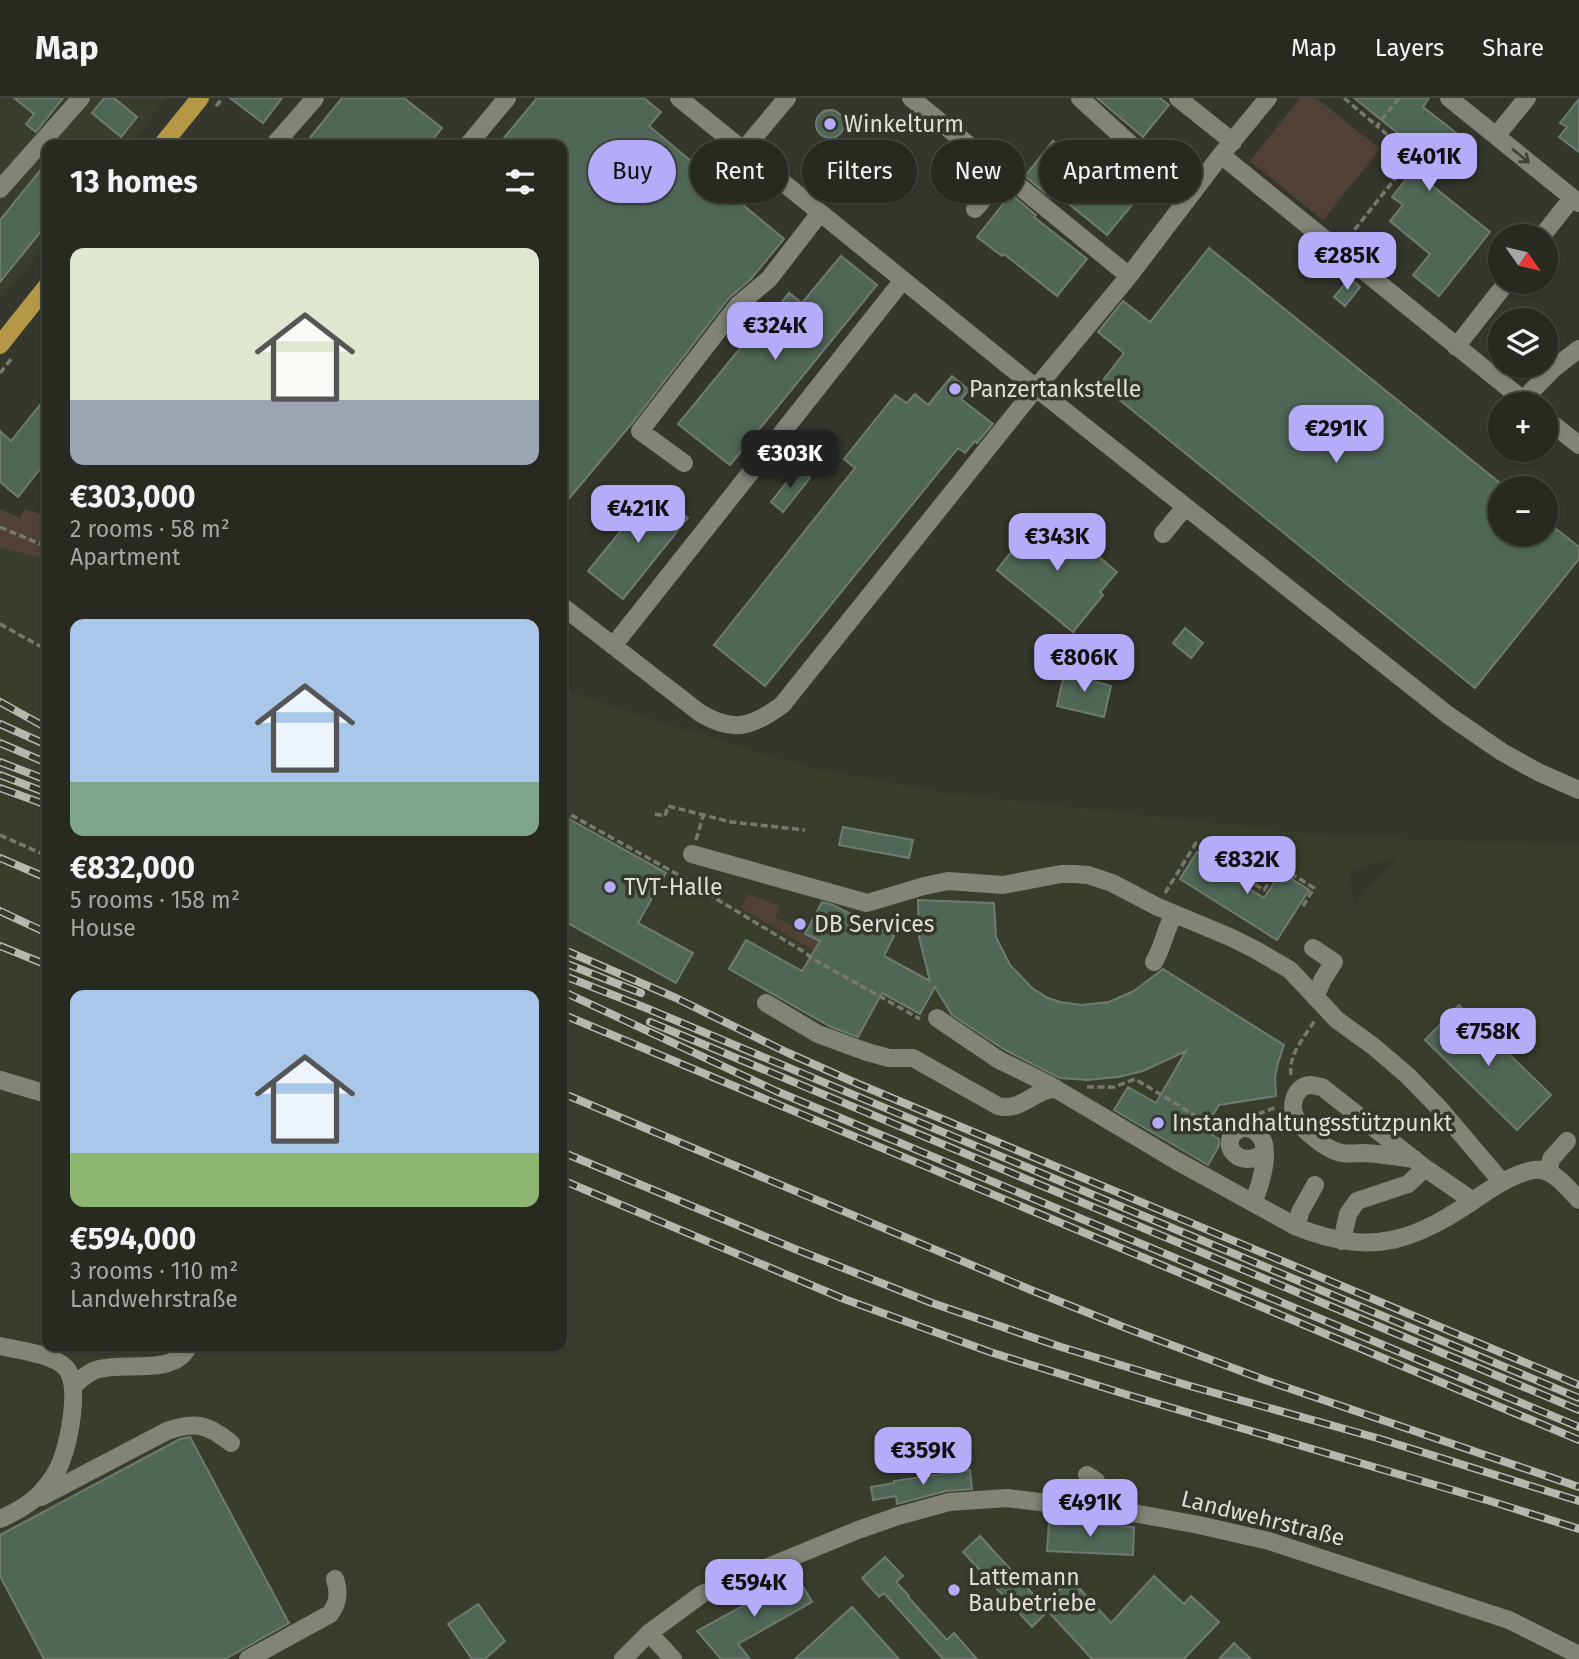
<!DOCTYPE html>
<html lang="en">
<head>
<meta charset="utf-8">
<style>
  :root { --surface:#282921; --page:#30312a; --text:#f1f3f6; --muted:#a5a6a5; --line:#44453f; --accent:#b4acf9 }
  body { margin:0; font-family:"Fira Sans",sans-serif; background:var(--page); color:var(--text); height:100vh; display:flex; flex-direction:column; font-size:26px; white-space:nowrap }
  * { box-sizing:border-box; margin:0 }
  p { font-size:23px; color:var(--muted) }
  .icon { flex:none; width:38px; height:38px; fill:none; stroke:currentColor; stroke-width:2; stroke-linecap:round; stroke-linejoin:round }
  .map { position:relative; flex:1; overflow:hidden }
  .drawer { position:absolute; left:42px; top:42px; width:525px; height:1211px; display:flex; flex-direction:column; background:var(--surface); border-radius:14px; box-shadow:0 2px 5px #0004,0 0 0 2px var(--line) }
  .drawer>* { flex:none }
  .guide { position:absolute; left:588px; top:42px; width:665px; height:63px; display:flex; gap:14px }
  .needle { width:46px; rotate:124deg }
  .tools { position:absolute; left:1488px; top:126px; display:grid; gap:14px }
  .tools a { display:grid; place-items:center; width:70px; height:70px; border-radius:50%; background:var(--surface); box-shadow:0 2px 5px #0004,0 0 0 2px var(--line); font-size:35px }
  .price { position:absolute; translate:-50% -60px; padding:0 16px; border-radius:14px; background:var(--accent); color:#111; font-size:23px; line-height:46px; filter:drop-shadow(0 2px 4px #0008) }
  .price::after { content:''; position:absolute; left:50%; top:42px; width:21px; height:16px; margin-left:-10px; background:inherit; clip-path:polygon(0 0,100% 0,50% 100%) }
  .price.active { background:#222; color:#fff }
  ul { padding:0; list-style:none }
  li { display:grid; align-content:center; gap:14px; height:371px; padding:0 28px }
  li span { display:grid; place-items:center; height:217px; border-radius:14px; color:#555 }
  li>.icon { margin-inline-start:auto }
  span .icon { width:126px; height:126px; fill:#fffc; stroke-width:1 }
  li b { font-size:30px }
  h2 { display:flex; justify-content:space-between; align-items:center; height:84px; padding:0 28px; font-size:30px }
  .chip { padding:0 24px; border-radius:32px; background:var(--surface); box-shadow:0 2px 5px #0004,0 0 0 2px var(--line); font-size:24px; line-height:63px }
  .chip.active { background:var(--accent); color:#111 }
  header { display:flex; align-items:center; gap:42px; box-sizing:border-box; height:98px; padding:0 35px; background:var(--surface); border-bottom:2px solid var(--line) }
  header strong { font-size:33px }
  nav { display:flex; gap:38px; margin-inline-start:auto; font-size:24px }
  .map>svg:first-child { display:block }
  .built { fill:#393e2c; fill-rule:evenodd }
  .green { fill:#514036 }
  .building { fill:#4f6756; stroke:#6f7a71; stroke-width:2 }
  .lines { fill:none; stroke-linecap:round; stroke-linejoin:round }
  .path { stroke:#77796f; stroke-width:3.5; stroke-dasharray:7 3.5; stroke-linecap:butt }
  .minor { stroke:#818477; stroke-width:18 }
  .major { stroke:#b49846; stroke-width:18 }
  .rail-casing { stroke:#b6b8b0; stroke-width:8 }
  .rail { stroke:#35372c; stroke-width:5; stroke-dasharray:16; stroke-linecap:butt }
  .oneway { stroke:#404337 }
  .poi-dot { fill:#b4acf9; stroke:#35372c; stroke-width:2.5 }
  .labels { text-anchor:middle; dominant-baseline:central; stroke-width:7; stroke-linejoin:round; paint-order:stroke }
  .poi-label { font-size:23px; fill:#dddfd8; stroke:#35372c; text-anchor:start }
  .street-label { font-size:23px; fill:#dddfd8; stroke:#35372c }
</style>
</head>
<body>
<header>
<strong>Map</strong>
<nav><a>Map</a><a>Layers</a><a>Share</a></nav>
</header>
<div class="map">
<svg width="1579" height="1561" viewBox="0 0 1579 1561">
  <rect width="100%" height="100%" fill="#35372c"/>
  <path class="built" d="M0 0H167L128 47H47V145L0 202Z
    M0 450 47 461V1248H562V591L676 629 807 669 945 695 1331 738 1579 748V1561H0ZM1398 759 1355 807H1354L1349 773Z"/>
  <path class="green" d="M1300 0H1316L1380 51 1323 122 1250 63Z
    M0 411 20 420 24 411 47 418V461L0 450Z
    M748 796 780 808 775 819 820 843 815 853 741 810Z"/>
  <path class="building" d="M14 0H63L36 34 26 26 34 16Z
    M104 0H114L137 19 121 39 92 15Z
    M230 0H282L263 25Z
    M342 0H404L442 30 429 47H304Z
    M537 0H644L661 14 649 28 709 78 710 85 713 89 719 91H724L784 141 751 181 729 200 633 324 562 409V47H498Z
    M1097 0H1160L1169 7 1143 39Z
    M1354 0H1429L1423 9 1464 41 1429 85 1490 134 1439 198 1413 177 1430 156 1390 123 1403 107 1392 99 1425 57Z
    M1579 1V54L1559 39 1567 29 1560 25Z
    M816 26a14 14 0 1 1 28 0a14 14 0 1 1-28 0Z
    M1053 43 1132 107 1107 137 1054 94 1050 99 1025 78Z
    M47 64V126L0 184V122Z
    M1011 96 1036 117 1034 119 1087 161 1057 198 1004 156 1002 158 977 139Z
    M1209 150 1500 385V436H1545V422L1579 449V461L1475 590 1100 286 1124 255 1098 234 1123 203 1150 224Z
    M841 158 877 187 730 367 678 326 755 232 758 234 789 195 802 205Z
    M1350 180 1360 189 1345 208 1334 199Z
    M952 278 969 292 961 301 993 326 977 345 975 343 965 355 958 350 765 588 714 547 855 370 844 361 895 297 907 305 915 296 928 307Z
    M47 298V362L18 399 0 384V333L11 343Z
    M798 370 810 380 783 414 771 404Z
    M654 392 688 420 623 501 588 473Z
    M1040 417 1095 460 1097 457 1117 474 1100 494 1103 497 1073 534 997 472Z
    M1185 530 1203 545 1191 560 1173 545Z
    M1075 570 1095 574 1093 583 1111 588 1104 619 1057 608 1064 577 1073 579Z
    M562 717 666 775 638 825 693 855 676 885 562 822Z
    M843 729 913 742 909 760 839 747Z
    M1197 754 1224 771 1222 774 1264 800 1281 774 1309 792 1277 842 1180 781Z
    M918 802 994 805 996 839 1010 867 1032 890 1048 900 1060 904 1081 907 1109 904 1134 893 1163 871 1284 947 1278 965 1275 979 1276 998 1219 1007 1204 1032 1219 1041V1048L1208 1067 1114 1012 1128 989 1156 1005 1186 953 1143 973 1118 979 1087 982 1060 980 1005 952 952 917 935 889 920 916 882 895 858 939 831 929 729 871 746 842 802 873 820 843 805 836 822 804 833 807 894 838 884 858 930 883 919 839Z
    M1459 907 1551 997 1517 1032 1425 942Z
    M190 1339 289 1525 225 1561H44L0 1478V1437L180 1341Z
    M970 1372 972 1391 946 1393 897 1406 896 1398 873 1402 871 1389 894 1385V1383Z
    M1049 1424 1134 1429 1133 1457 1047 1453Z
    M980 1438 1043 1507 1071 1481 1111 1525 1154 1478 1184 1506 1191 1498 1219 1524 1184 1561H1092L1045 1510 1048 1513 1032 1529 963 1454Z
    M885 1459 903 1478 896 1484 909 1498 908 1499 947 1542 954 1535 977 1561H943L884 1495 879 1499 862 1480Z
    M797 1478 812 1504 738 1546 750 1561H721L697 1533Z
    M478 1506 505 1543 485 1561H472L448 1526Z
    M852 1509 899 1561H795Z
    M1234 1545 1251 1561H1219Z"/>
  <g class="lines">
    <path class="path" d="M1344 0 1377 28
      M1399 0 1377 28 1413 58
      M216 8 223 0
      M1348 140 1413 58 1439 78 1469 37
      M0 275 12 260
      M0 429 47 449
      M0 526 47 552
      M562 712 675 775 695 788 801 852 815 862 920 921
      M655 716 665 718 668 708 731 724 805 732
      M0 737 47 758
      M696 742 703 718
      M1165 795 1196 745 1232 766 1229 771 1264 792 1279 768 1314 790 1303 808
      M1291 977C1288 956 1305 939 1315 922
      M1087 989H1114L1135 981 1218 1031
      M1258 1016 1277 1009"/>
    <path class="minor" d="M679 0 1036 290 1129 178 1221 57 1268 0
      M911 0 1129 178
      M1080 0 1188 99
      M1178 0 1233 44
      M1449 0 1579 105
      M1496 38 1527 0
      M274 47 315 0
      M468 47 507 0
      M1221 57 1528 306
      M720 80 787 0
      M0 91 81 0
      M975 111 1004 77
      M1542 138 1572 100
      M1456 249 1507 184
      M1523 302 1554 270 1579 251
      M1545 320 1579 347
      M684 365 640 333 738 207 769 181 820 115
      M1163 436 1185 409
      M562 508 700 615C733 635 752 629 782 607L1036 290 1448 617 1502 654 1538 674 1579 692
      M613 548 903 182
      M692 756 867 805 924 788 948 783 1003 787 1061 776H1074L1088 777 1112 785 1158 809 1230 839 1256 852 1290 872 1337 922 1373 948 1407 977 1440 1011 1501 1083
      M1313 850 1334 864 1323 881 1315 899
      M1154 864C1163 849 1165 832 1174 816
      M766 905 818 936 867 954 889 960H913L998 1008C1015 1012 1024 1003 1038 996 1043 993 1049 992 1055 990
      M937 920 999 962 1046 985 1177 1063 1297 1129C1375 1160 1417 1142 1483 1096 1496 1087 1524 1070 1541 1072 1556 1074 1569 1092 1579 1102
      M0 982 47 996
      M1414 1061C1398 1059 1381 1056 1365 1055 1356 1055 1346 1057 1338 1054 1326 1051 1301 1031 1296 1020 1289 1008 1295 987 1311 987 1313 987 1320 989 1322 989L1425 1070 1473 1103
      M1549 1074 1551 1061 1567 1043
      M1253 1105C1260 1088 1276 1043 1253 1032 1249 1030 1242 1029 1238 1032 1216 1046 1242 1074 1264 1054
      M1297 1129 1300 1114 1315 1087
      M1342 1143 1348 1116 1357 1103 1408 1086 1425 1070
      M0 1248C18 1252 53 1256 66 1270 81 1287 69 1343 61 1364 57 1374 51 1383 44 1391 33 1405 16 1414 0 1421
      M73 1288C80 1282 87 1275 96 1272 122 1263 172 1278 187 1251
      M41 1399 167 1333C196 1323 207 1326 231 1345
      M1077 1408 1088 1401 1097 1391 1096 1383 1087 1377
      M649 1535 673 1561
      M248 1561 330 1516C339 1504 339 1494 335 1481
      M623 1561 649 1535 702 1496 858 1432 898 1418 949 1404 1007 1400 1139 1416 1199 1427 1269 1443 1509 1522 1579 1557"/>
    <path class="major" d="M162 47 200 0
      M0 247 47 188"/>
    <defs>
      <path id="rail" d="M0 604 47 630
        M0 626 47 647
        M0 645 47 665
        M0 664 47 682
        M0 677 47 695
        M0 690 47 707
        M0 760 47 780
        M0 813 47 835
        M0 848 47 867
        M562 851 676 900 786 954 856 985 1579 1287
        M562 864 641 895
        M562 877 646 910 1579 1300
        M562 893 776 993 1579 1329
        M562 916 1579 1342
        M650 924 1579 1312
        M562 995 1031 1192 1126 1230 1265 1282 1579 1389
        M562 1054 795 1151 932 1205 1061 1249 1190 1288 1377 1340 1579 1403
        M562 1082 844 1201 990 1254 1128 1297 1490 1403 1579 1431"/>
    </defs>
    <use href="#rail" class="rail-casing"/>
    <use href="#rail" class="rail"/>
  </g>
  <defs><path id="oneway-shaft" d="M-6 0H5M1.5-3L5.5 0L1.5 3" fill="none" stroke-width="1.6" stroke-linecap="round" stroke-linejoin="round" transform="scale(1.75)"/></defs>
  <use class="oneway" href="#oneway-shaft" transform="translate(1521 58) rotate(39)"/>
  <g class="poi-dot">
    <circle cx="830" cy="26" r="7"/>
    <circle cx="955" cy="291" r="7"/>
    <circle cx="610" cy="789" r="7"/>
    <circle cx="800" cy="826" r="7"/>
    <circle cx="1158" cy="1025" r="7"/>
    <circle cx="954" cy="1492" r="7"/>
  </g>
  <g class="labels">
    <g class="poi-label">
      <text x="844" y="26">Winkelturm</text>
      <text x="969" y="291">Panzertankstelle</text>
      <text x="624" y="789">TVT-Halle</text>
      <text x="814" y="826">DB Services</text>
      <text x="1172" y="1025">Instandhaltungsstützpunkt</text>
      <text x="968" y="1479">Lattemann<tspan x="968" dy="26">Baubetriebe</tspan></text>
    </g>
    <g class="street-label">
      <text transform="translate(1263 1420) rotate(14)">Landwehrstraße</text>
    </g>
  </g>
</svg>
<div class="tools">
<a><svg class="needle" viewBox="-14 -14 28 28"><path d="M0-13l5 13h-10z" fill="#e53935"/><path d="M0 13l5-13h-10z" fill="#a5a6a5"/></svg></a>
<a><svg class="icon" aria-label="layers" viewBox="0 0 24 24"><path d="M12 4l9 5-9 5-9-5zM3 14l9 5 9-5"/></svg></a>
<a>+</a>
<a>−</a>
</div>
<b class="price" style="left:1429px;top:95px">€401K</b>
<b class="price" style="left:1347px;top:194px">€285K</b>
<b class="price" style="left:775px;top:264px">€324K</b>
<b class="price" style="left:1336px;top:367px">€291K</b>
<b class="price active" style="left:790px;top:392px">€303K</b>
<b class="price" style="left:638px;top:447px">€421K</b>
<b class="price" style="left:1057px;top:475px">€343K</b>
<b class="price" style="left:1084px;top:596px">€806K</b>
<b class="price" style="left:1247px;top:798px">€832K</b>
<b class="price" style="left:1488px;top:970px">€758K</b>
<b class="price" style="left:923px;top:1389px">€359K</b>
<b class="price" style="left:1090px;top:1441px">€491K</b>
<b class="price" style="left:754px;top:1521px">€594K</b>
<div class="guide">
<a class="chip active">Buy</a>
<a class="chip">Rent</a>
<a class="chip">Filters</a>
<a class="chip">New</a>
<a class="chip">Apartment</a>
</div>
<section class="drawer">
<h2>13 homes<svg class="icon" aria-label="filters" viewBox="0 0 24 24"><path d="M4 7h16M4 17h16"/><circle cx="9" cy="7" r="2"/><circle cx="15" cy="17" r="2"/></svg></h2>
<ul>
<li><span style="background:linear-gradient(#dfe7d0 70%,#9aa5b1 0)"><svg class="icon" aria-label="home" viewBox="0 0 24 24"><path d="M3 11l9-7 9 7M6 9v11h12V9"/></svg></span><div><b>€303,000</b><p>2 rooms · 58 m²</p><p>Apartment</p></div></li>
<li><span style="background:linear-gradient(#a9c7e8 75%,#7fa58c 0)"><svg class="icon" aria-label="home" viewBox="0 0 24 24"><path d="M3 11l9-7 9 7M6 9v11h12V9"/></svg></span><div><b>€832,000</b><p>5 rooms · 158 m²</p><p>House</p></div></li>
<li><span style="background:linear-gradient(#a9c7e8 75%,#8fb573 0)"><svg class="icon" aria-label="home" viewBox="0 0 24 24"><path d="M3 11l9-7 9 7M6 9v11h12V9"/></svg></span><div><b>€594,000</b><p>3 rooms · 110 m²</p><p>Landwehrstraße</p></div></li>
</ul>
</section>
</div>
</body>
</html>
